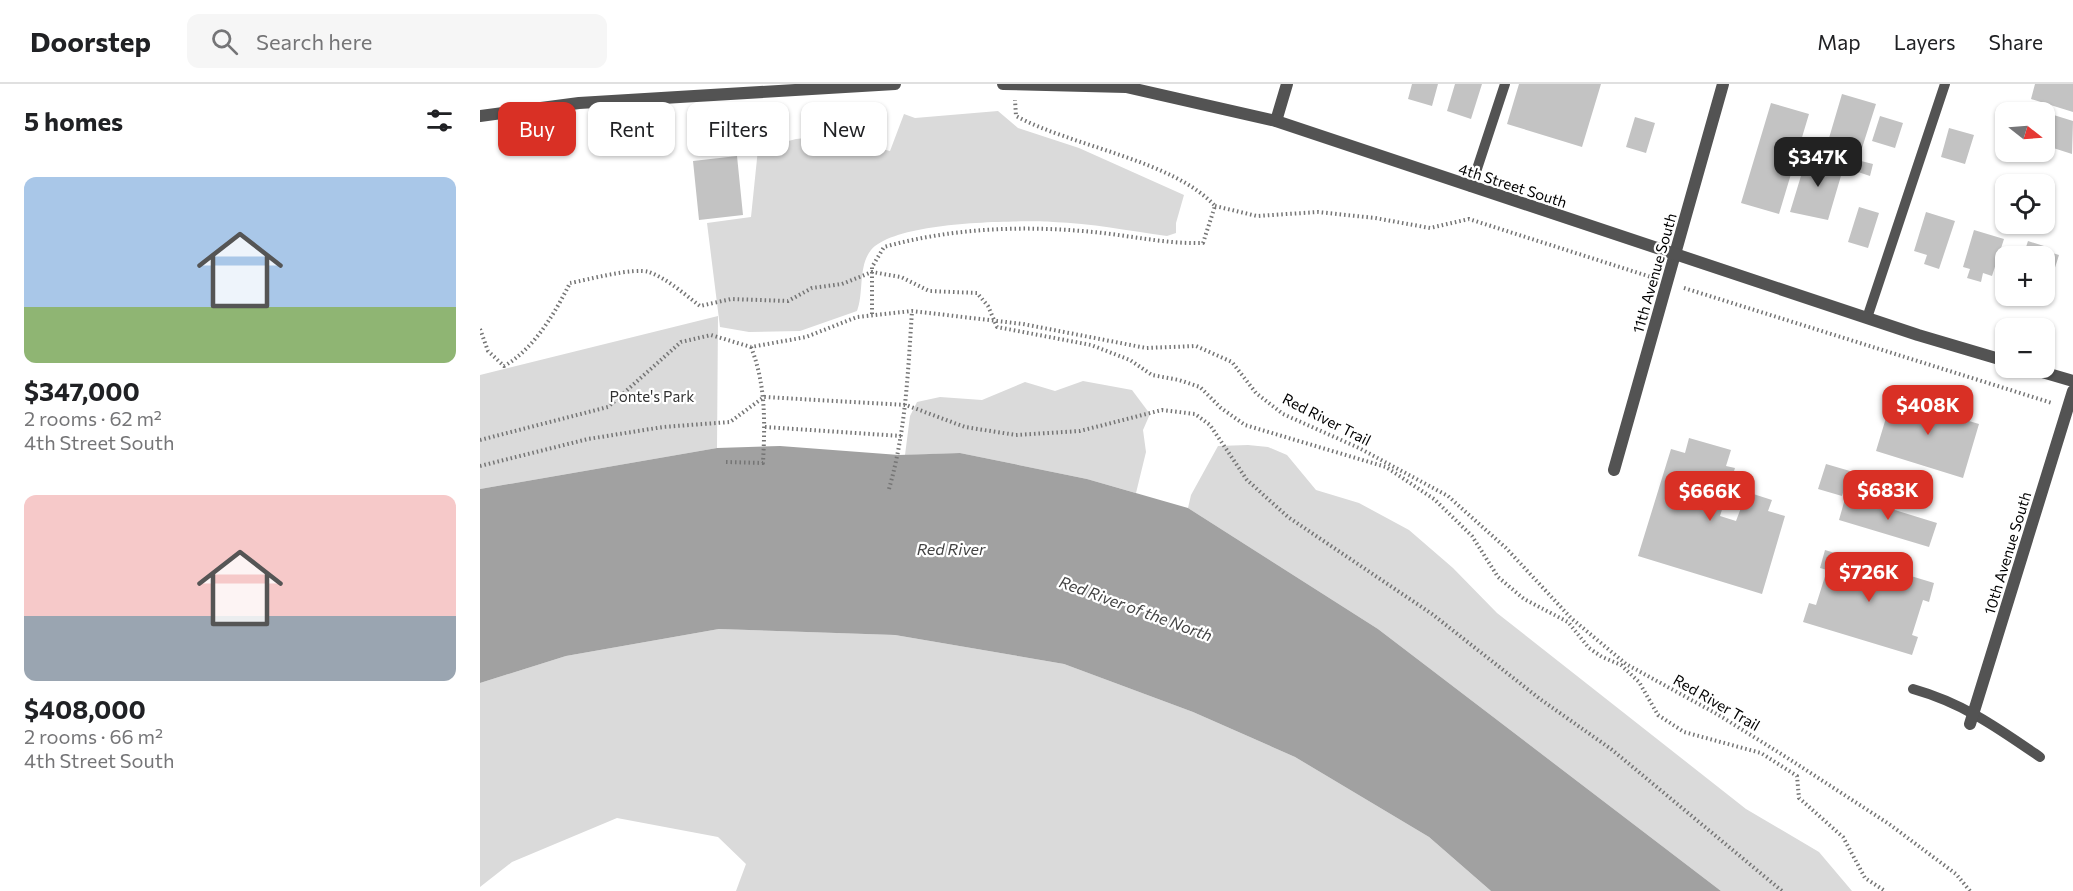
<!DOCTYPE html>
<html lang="en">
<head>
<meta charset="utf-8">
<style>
  :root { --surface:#fff; --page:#f6f6f6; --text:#202124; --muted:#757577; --line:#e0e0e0; --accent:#d93025 }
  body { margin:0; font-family:Commissioner,sans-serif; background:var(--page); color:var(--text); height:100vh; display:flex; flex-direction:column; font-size:22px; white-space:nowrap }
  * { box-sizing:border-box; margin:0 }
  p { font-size:20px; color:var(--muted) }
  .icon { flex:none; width:33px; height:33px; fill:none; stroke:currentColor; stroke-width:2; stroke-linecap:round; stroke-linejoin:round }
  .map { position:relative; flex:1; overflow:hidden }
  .details { display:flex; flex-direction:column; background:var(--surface); width:480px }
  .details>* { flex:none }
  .banner { position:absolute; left:18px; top:18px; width:570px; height:54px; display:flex; gap:12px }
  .needle { width:39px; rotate:107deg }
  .controls { position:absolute; left:1515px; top:18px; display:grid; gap:12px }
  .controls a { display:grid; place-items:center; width:60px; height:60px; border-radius:12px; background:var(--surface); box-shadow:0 2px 4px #0004; font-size:30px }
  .price { position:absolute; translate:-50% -51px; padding:0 14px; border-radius:12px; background:var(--accent); color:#fff; font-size:20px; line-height:39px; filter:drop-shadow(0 2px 3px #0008) }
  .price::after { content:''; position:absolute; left:50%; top:36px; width:18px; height:14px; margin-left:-9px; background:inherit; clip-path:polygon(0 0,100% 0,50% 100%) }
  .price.active { background:#222; color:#fff }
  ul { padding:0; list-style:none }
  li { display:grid; align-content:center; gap:12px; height:318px; padding:0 24px }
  li span { display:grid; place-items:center; height:186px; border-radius:12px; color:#555 }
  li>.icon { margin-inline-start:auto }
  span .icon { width:108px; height:108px; fill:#fffc; stroke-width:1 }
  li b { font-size:26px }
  h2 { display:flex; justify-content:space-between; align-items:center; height:72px; padding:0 24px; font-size:26px }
  .tag { padding:0 21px; border-radius:12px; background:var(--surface); box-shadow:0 2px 4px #0004; font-size:21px; line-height:54px }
  .tag.active { background:var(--accent); color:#fff }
  header { display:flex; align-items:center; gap:36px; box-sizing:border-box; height:84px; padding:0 30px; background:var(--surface); border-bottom:2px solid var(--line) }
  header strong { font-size:28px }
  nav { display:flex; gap:33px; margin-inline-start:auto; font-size:21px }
  .search { width:420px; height:54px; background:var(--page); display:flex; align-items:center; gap:15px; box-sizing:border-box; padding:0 21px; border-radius:12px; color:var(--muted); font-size:22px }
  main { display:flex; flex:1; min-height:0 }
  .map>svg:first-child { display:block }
  .green { fill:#dadada }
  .water { fill:#a1a1a1 }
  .building { fill:#c3c3c3 }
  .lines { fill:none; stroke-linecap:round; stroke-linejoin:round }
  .path { stroke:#757575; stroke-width:4; stroke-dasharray:1.5 3; stroke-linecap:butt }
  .service { stroke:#535353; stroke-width:10 }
  .minor { stroke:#535353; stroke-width:12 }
  .tertiary { stroke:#535353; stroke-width:12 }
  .labels { text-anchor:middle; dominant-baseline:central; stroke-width:4.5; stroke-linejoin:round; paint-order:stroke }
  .street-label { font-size:15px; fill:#000; stroke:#fff }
  .park-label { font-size:15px; fill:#313131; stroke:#fff }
  .water-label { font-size:16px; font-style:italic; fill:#424242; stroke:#fff }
</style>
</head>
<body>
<header>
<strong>Doorstep</strong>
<div class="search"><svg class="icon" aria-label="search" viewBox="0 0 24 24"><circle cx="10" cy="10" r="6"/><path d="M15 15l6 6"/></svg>Search here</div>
<nav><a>Map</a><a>Layers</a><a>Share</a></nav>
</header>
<main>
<section class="details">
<h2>5 homes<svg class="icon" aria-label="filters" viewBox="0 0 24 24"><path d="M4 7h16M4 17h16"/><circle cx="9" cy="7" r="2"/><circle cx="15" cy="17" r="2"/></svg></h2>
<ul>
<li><span style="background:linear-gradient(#a9c7e8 70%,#8fb573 0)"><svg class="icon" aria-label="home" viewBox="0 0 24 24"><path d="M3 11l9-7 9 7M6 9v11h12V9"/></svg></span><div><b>$347,000</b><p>2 rooms · 62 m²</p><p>4th Street South</p></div></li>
<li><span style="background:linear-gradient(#f6c9c9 65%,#9aa5b1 0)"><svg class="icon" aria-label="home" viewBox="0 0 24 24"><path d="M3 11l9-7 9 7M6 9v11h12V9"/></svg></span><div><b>$408,000</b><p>2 rooms · 66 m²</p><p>4th Street South</p></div></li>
</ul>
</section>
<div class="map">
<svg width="1593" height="807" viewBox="0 0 1593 807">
  <rect width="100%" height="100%" fill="#fff"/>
  <path class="green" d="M518 27 538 44 599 64 704 111 696 139V149L687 152C649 147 611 139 573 138 535 136 415 137 391 166 378 182 384 209 377 227L320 247 269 248 240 243 227 139 271 133 278 65 316 55 346 52 410 67 424 30 435 34Z
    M238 232 237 364 0 405V291Z
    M603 297 652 306 670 330 663 346 666 368 656 409 607 395 480 369 425 371 430 332 437 318 460 313 502 316 545 298 575 307Z
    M768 361 788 363 807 371 836 406 879 419 929 446 973 484 1017 529 1266 725 1339 768 1372 807H1241L898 545 708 424 711 411 738 362Z
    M239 545 415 551 584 580 713 628 815 673 949 753 1011 807H256L266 780 238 753 137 734 32 778 0 803V599L86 572Z"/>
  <path class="water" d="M300 362 419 371 480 369 607 395 708 424 898 545 1241 807H1011L949 753 815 673 713 628 584 580 415 551 239 545 86 572 0 599V405L237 364Z"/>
  <path class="building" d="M932 0H958L952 22 928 15Z
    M975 0H1002L991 35 967 27Z
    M1039 0H1121L1102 63 1027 40Z
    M1555 0H1593V28L1551 15Z
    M1362 10 1396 20 1382 64 1349 54Z
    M1291 19 1329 30 1299 130 1261 119Z
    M1539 20 1564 28H1536Z
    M1564 28 1593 37 1592 70 1564 61Z
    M1400 32 1423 39 1415 64 1392 57Z
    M1155 33 1175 39 1166 69 1146 63Z
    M1469 44 1494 51 1485 80 1461 73Z
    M1336 67 1357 73 1354 82 1363 85 1348 136 1310 128 1324 82 1331 84Z
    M257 72 263 131 219 136 213 77Z
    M1381 77 1393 80 1390 92 1378 88Z
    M1379 123 1399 129 1388 164 1368 158Z
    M1446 128 1475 137 1459 185 1444 180 1447 171 1434 167Z
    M1494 146 1524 155 1512 192 1503 189 1501 198 1487 194 1490 185 1483 183Z
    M1548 157 1564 162 1563 166 1579 171 1567 209 1564 208V172H1543Z
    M1436 313 1481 327 1479 334 1499 340 1483 394 1396 367 1412 314 1434 320Z
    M1209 354 1251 366 1246 382 1255 384 1240 432 1256 437 1267 408 1292 416 1288 427 1305 432 1282 510 1158 472 1191 365 1205 369Z
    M1346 380 1370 387 1362 412 1338 405Z
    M1366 411 1457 439 1449 463 1359 436Z
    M1345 466 1454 499 1449 518 1443 516 1432 551 1438 553 1432 571 1323 538 1329 519 1336 521 1347 486 1340 484Z"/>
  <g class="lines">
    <path class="path" d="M735 122 777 132 838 128 895 134 950 144 989 135 1171 193
      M1204 204 1572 319
      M392 230V183L404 163C475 143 550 141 623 149 657 153 689 160 723 159L735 122C693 76 593 63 536 32L535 16
      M0 245 8 267 24 282C54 265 75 229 90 199 107 196 154 183 169 188 188 195 204 210 220 222L251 215 308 217 332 204 362 200 392 188 421 193 449 207 497 209 508 222 517 243 611 261 650 276 672 291 699 296 720 303 741 324 765 341 906 383 954 415 992 452 1018 493 1044 515 1088 538 1109 564 1122 573 1141 581 1159 598 1178 631 1204 648 1281 669 1317 692 1319 714 1363 753 1385 794 1405 807
      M285 343 421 352
      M0 356 128 323 201 258 231 251 271 263 326 253 377 233 432 227 543 240 666 264 716 262 752 278 776 309 803 330 879 364 968 412 1026 464 1091 534 1146 580 1237 630 1306 673 1409 740 1476 790 1490 807
      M246 378 283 379C285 339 286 301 271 263
      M0 382 108 355 183 343 250 338 284 313 426 321 485 343 536 351 600 347 682 326 715 330 730 341 767 396 808 433 952 530 1060 615 1131 665 1302 807
      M409 405C426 346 428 287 432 227"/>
    <path class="service" d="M991 103 1025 0
      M1387 234 1465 0
      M1433 605C1483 619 1518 644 1560 673"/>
    <path class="minor" d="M0 32 99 19 415 0
      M796 37 807 0
      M1134 386 1243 0
      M1490 640 1593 307"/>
    <path class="tertiary" d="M523 0 646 3 796 37 1438 251 1526 277
      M1549 284 1593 297"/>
  </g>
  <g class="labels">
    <g class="street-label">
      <text transform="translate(1033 101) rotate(18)">4th Street South</text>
      <text transform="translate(1174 189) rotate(-74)">11th Avenue South</text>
      <text transform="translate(847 335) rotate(27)">Red River Trail</text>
      <text transform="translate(1527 469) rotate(-73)">10th Avenue South</text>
      <text transform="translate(1237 618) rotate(30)">Red River Trail</text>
    </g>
    <g class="park-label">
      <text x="172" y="312">Ponte's Park</text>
    </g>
    <g class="water-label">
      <text x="471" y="464">Red River</text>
      <text transform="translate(656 524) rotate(20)">Red River of the North</text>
    </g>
  </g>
</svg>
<div class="controls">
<a><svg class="needle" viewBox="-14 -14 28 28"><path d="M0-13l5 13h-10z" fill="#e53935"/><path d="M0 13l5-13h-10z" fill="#757577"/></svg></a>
<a><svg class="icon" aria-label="locate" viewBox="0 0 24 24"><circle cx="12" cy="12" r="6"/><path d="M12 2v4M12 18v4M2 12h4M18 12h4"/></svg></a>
<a>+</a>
<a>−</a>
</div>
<b class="price active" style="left:1338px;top:104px">$347K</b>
<b class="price" style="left:1448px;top:352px">$408K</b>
<b class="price" style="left:1408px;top:437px">$683K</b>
<b class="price" style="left:1230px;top:438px">$666K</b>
<b class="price" style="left:1389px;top:519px">$726K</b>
<div class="banner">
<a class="tag active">Buy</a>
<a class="tag">Rent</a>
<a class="tag">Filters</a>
<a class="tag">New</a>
</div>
</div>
</main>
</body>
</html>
